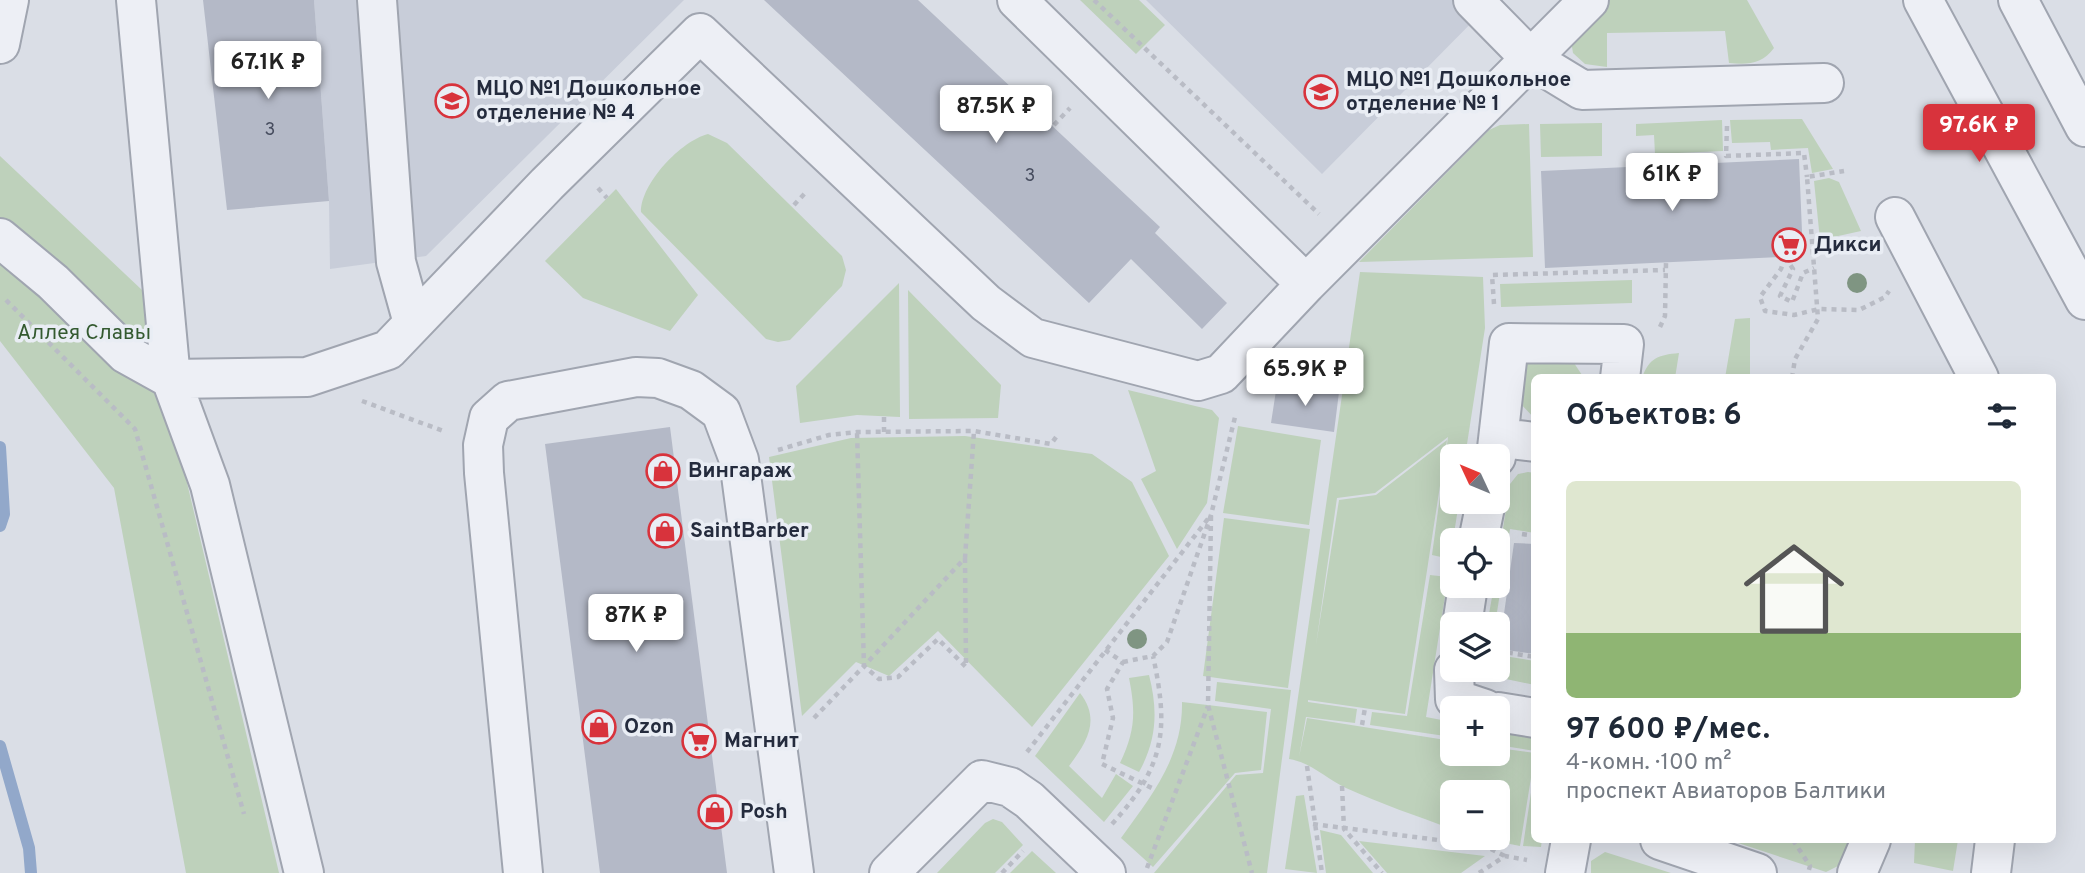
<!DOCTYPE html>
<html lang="ru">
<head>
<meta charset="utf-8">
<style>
  :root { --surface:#fff; --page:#f2f2f3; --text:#1f2937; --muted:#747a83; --line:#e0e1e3; --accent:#d8333c }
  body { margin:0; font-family:Overpass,sans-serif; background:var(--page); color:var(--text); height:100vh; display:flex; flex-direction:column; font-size:26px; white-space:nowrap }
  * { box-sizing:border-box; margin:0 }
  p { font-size:23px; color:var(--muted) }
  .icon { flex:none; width:38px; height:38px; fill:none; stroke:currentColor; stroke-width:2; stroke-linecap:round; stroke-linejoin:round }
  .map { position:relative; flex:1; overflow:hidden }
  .side { position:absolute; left:1531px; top:374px; width:525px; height:469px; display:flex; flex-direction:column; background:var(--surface); border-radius:10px; box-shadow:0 7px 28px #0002 }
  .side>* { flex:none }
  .needle { width:46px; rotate:314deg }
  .tools { position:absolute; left:1440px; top:444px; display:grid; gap:14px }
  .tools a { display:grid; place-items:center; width:70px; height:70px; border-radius:10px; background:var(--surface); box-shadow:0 7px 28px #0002; font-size:35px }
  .price { position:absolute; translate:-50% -60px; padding:0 16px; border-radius:7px; background:#fff; color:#222; font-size:23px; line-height:46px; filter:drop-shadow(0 2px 4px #0008) }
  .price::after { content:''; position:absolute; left:50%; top:42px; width:21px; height:16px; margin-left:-10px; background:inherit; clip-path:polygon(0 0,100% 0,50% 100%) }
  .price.active { background:var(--accent); color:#fff }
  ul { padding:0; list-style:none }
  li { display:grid; align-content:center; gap:14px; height:371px; padding:0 35px }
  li+li { border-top:2px solid var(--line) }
  li span { display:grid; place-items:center; height:217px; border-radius:10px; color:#555 }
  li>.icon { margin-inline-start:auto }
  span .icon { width:126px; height:126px; fill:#fffc; stroke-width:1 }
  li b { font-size:30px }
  h2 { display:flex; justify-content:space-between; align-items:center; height:84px; padding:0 35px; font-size:30px }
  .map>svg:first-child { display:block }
  .built { fill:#c8cdd9 }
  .green { fill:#bed1bb }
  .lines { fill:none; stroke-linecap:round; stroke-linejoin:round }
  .stream { stroke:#92a8ca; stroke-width:12 }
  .building { fill:#b4b9c7 }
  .minor-casing { stroke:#a0a5b0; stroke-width:42 }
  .path { stroke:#b9bcc5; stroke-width:4.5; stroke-dasharray:5 5; stroke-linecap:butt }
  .minor { stroke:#edeff5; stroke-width:38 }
  .tree { fill:#7f9582 }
  .labels { text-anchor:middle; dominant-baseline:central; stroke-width:7; stroke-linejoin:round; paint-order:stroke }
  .number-label { font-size:18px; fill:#484e60 }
  .poi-label { font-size:21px; font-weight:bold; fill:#242b3d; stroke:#e9edf4; text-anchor:start }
  .park-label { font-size:21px; fill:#345a30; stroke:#e9edf4 }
</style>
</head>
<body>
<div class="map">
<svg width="2085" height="873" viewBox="0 0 2085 873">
  <rect width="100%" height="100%" fill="#dadee6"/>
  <path class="built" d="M314 0H684L426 256 330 269 329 201Z
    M1146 0H1494L1322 174Z"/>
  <path class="green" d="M1080 0H1139L1165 25 1136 54Z
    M1605 0H1747L1774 48C1762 64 1748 65 1729 63L1725 31 1607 33V67L1585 64 1573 53 1570 35Z
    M1802 119 1833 169 1812 173 1808 148 1771 150 1770 142 1732 143 1730 120Z
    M1722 120 1723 151 1655 154 1654 135 1636 136V124Z
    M1602 123V156L1541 157 1540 124Z
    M1529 124 1533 257 1359 262 1489 130 1500 125Z
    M708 134 727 143 842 256 846 270 842 286 790 340 778 342 766 339 641 212C641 183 681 141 708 134Z
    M0 156 142 290 158 320 180 453 279 873H186L114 488 0 341Z
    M1829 178 1839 182 1861 231 1820 240 1814 181Z
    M616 189 698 295 670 331 583 298 545 261Z
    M1360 272 1483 277 1485 328 1465 457H1452V502H1459L1450 559 1432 555 1448 437 1375 493 1337 498 1316 645 1339 500 1376 495 1447 440 1405 714 1308 700V702L1357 709 1355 723 1306 717 1299 757 1307 718 1452 741V754H1498V748L1535 753 1520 846 1480 838H1498V793H1452V829C1417 816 1381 804 1346 788 1327 779 1310 762 1289 759Z
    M1632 280V303L1501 307 1500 284Z
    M899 283 900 417 857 415 800 423 796 386Z
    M908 290 1001 385 998 418 909 419Z
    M1750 318V378H1725L1735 319Z
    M1679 353 1675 378H1642C1649 358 1658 355 1679 353Z
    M1572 360 1584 378H1535V419L1519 402 1521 369 1529 361Z
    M1128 390 1212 410 1219 418 1207 503 1177 549 1141 479 1156 471Z
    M1238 426 1321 440 1309 525 1223 513Z
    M965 436 1092 454 1132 482 1169 556 1032 727 938 631 889 676 856 662 802 716 769 457 851 438Z
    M1528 472 1535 473V533L1510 529 1495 625H1487L1494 586H1498V560L1510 484 1518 474Z
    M1224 518 1310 529 1288 688 1203 676Z
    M1430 575 1448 577 1426 717 1452 722V737L1370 725 1372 712 1407 716Z
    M1498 655 1535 661V685L1487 675 1486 670H1498Z
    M1149 675C1158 710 1157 740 1139 772L1120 763C1135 731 1136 713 1129 678Z
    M1217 682 1291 690 1267 873H1154L1236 775 1263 773 1271 709 1215 701Z
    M1080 693C1101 720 1087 742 1069 766L1102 798 1116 774 1133 786 1104 822 1035 756Z
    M1182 702 1267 712 1261 770 1235 773 1153 867 1121 838C1152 795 1183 757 1182 702Z
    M1498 729 1535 735V751L1498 745Z
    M1535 766V840H1542L1541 847 1523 846Z
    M1304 795 1317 873 1285 869 1296 796Z
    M993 819 1002 822 1023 845 995 873H937L985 823Z
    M1320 830 1341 835 1373 873H1326Z
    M1729 840H1859L1850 860 1826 872Z
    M1915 840H1958L1953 871 1914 863Z
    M1359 841 1485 856 1461 873H1387Z
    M1032 851 1056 873H1010Z
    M1605 852 1671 873H1591V861Z"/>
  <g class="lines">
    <path class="stream" d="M0 447 4 514 0 526
      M0 746 29 848 31 873"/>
  </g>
  <path class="building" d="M203 0H314L329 201 227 210Z
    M764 0H918L1160 227 1155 233 1227 303 1202 329 1131 259 1089 303Z
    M1799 159 1803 256 1545 268 1541 171Z
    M1277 384 1339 392 1334 432 1271 423Z
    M670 427 727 873H600L545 444Z
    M1514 543 1535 544V654L1499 649Z"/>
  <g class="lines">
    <defs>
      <path id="minor" d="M136 0 171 379 210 485 304 873
        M377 0 396 262 413 323
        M1017 0 1306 284
        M1473 0 1531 59 1582 90 1824 83
        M1923 0 2085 300
        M2018 0 2085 127
        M0 44 9 0
        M1895 217 1979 378
        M0 238 53 282 126 354 171 379 307 377 388 350 547 184 700 33 986 303 1033 338 1198 381 1221 374 1306 284 1589 0
        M1501 438 1535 442
        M1496 457 1509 343 1624 344 1620 378
        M1478 541 1486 502
        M1462 625 1468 586
        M1454 670 1455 699 1485 709
        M1498 712 1535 718
        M1660 840 1757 873
        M523 873 484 473 483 445 489 418 508 401 636 377 658 378 691 390 721 412 739 460 794 873
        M889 873 982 780 1010 787 1029 800 1106 873
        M1565 873 1571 840
        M1857 873 1871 840
        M1991 873 1995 840"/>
    </defs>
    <use href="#minor" class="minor-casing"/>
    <path class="path" d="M1094 0 1319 214
      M1054 125 1070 108
      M1727 126 1726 156 1804 153 1807 177
      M598 188 607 198
      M794 205 807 191
      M1813 254 1807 177 1844 171
      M1785 257 1781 269 1760 297 1765 311 1794 315 1819 309 1859 310 1885 297 1889 291
      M1785 257 1793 269 1780 296 1792 302 1803 273 1814 268
      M6 300 135 429 244 814
      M1494 304 1492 275 1665 270
      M1660 327 1665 316 1666 263
      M1792 378 1795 359 1818 319 1813 254 1864 242
      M362 401 446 432
      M884 417V433
      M778 450 829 435 857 432 974 431 1051 444 1059 433
      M1211 516 1208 705 1252 873
      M1522 534 1535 536
      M965 558 966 667 938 639 898 677 879 679 864 666 965 558 974 431
      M1105 650 1123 662 1107 689 1113 718 1102 764 1156 790
      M1498 651 1535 657
      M1123 662 1153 656 1167 642 1211 515 1236 413
      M814 718 864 666 857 432
      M1362 725 1365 708
      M1027 752 1211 515
      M1307 766 1322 873
      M1342 786 1344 829 1382 873
      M1112 824C1165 766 1169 730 1153 656
      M1313 824 1485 846 1505 856
      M1793 840 1810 866 1808 873
      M1147 868 1208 706
      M1002 873 1023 851
      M1479 873 1505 856 1527 860"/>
    <use href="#minor" class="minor"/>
  </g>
  <g class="tree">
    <circle cx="1857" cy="283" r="10"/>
    <circle cx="1137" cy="639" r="10"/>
  </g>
  <defs>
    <symbol id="school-ring" viewBox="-11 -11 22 22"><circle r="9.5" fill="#e9edf4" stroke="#d8333c" stroke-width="1.5"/><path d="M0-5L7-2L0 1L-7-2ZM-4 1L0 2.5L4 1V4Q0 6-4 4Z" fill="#d8333c"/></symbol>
    <symbol id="supermarket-ring" viewBox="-11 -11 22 22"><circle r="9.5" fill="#e9edf4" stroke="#d8333c" stroke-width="1.5"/><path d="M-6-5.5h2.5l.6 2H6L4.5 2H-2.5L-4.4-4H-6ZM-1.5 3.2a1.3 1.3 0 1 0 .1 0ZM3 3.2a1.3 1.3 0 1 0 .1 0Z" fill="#d8333c"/></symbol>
    <symbol id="shop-ring" viewBox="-11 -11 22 22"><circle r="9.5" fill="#e9edf4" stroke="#d8333c" stroke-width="1.5"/><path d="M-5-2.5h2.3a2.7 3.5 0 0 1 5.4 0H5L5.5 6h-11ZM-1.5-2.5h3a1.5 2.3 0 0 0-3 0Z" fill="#d8333c"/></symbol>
  </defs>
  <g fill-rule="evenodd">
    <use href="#school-ring" x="1302" y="73" width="38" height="38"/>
    <use href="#school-ring" x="433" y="82" width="38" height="38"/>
    <use href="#supermarket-ring" x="1770" y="226" width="38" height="38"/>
    <use href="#shop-ring" x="644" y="452" width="38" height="38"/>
    <use href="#shop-ring" x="646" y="512" width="38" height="38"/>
    <use href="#shop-ring" x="580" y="708" width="38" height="38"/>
    <use href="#supermarket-ring" x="680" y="722" width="38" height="38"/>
    <use href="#shop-ring" x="696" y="793" width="38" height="38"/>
  </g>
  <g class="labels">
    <g class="number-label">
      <text x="270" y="130">3</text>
      <text x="1030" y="176">3</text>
    </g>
    <g class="poi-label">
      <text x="1346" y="80">МЦО №1 Дошкольное<tspan x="1346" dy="24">отделение № 1</tspan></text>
      <text x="476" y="89">МЦО №1 Дошкольное<tspan x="476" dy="24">отделение № 4</tspan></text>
      <text x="1814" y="245">Дикси</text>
      <text x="688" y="471">Вингараж</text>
      <text x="690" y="531">SaintBarber</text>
      <text x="624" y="727">Ozon</text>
      <text x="724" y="741">Магнит</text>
      <text x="740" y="812">Posh</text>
    </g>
    <g class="park-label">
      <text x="84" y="333">Аллея Славы</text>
    </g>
  </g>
</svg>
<div class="tools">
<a><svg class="needle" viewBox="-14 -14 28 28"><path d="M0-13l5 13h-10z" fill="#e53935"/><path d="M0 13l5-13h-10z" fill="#747a83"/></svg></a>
<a><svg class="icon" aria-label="locate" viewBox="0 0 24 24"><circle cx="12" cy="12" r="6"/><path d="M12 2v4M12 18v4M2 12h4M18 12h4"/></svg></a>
<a><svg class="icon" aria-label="layers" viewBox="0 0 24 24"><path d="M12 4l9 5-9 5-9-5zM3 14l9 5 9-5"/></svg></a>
<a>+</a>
<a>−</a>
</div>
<b class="price" style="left:268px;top:101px">67.1K ₽</b>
<b class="price" style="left:996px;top:145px">87.5K ₽</b>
<b class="price active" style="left:1979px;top:164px">97.6K ₽</b>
<b class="price" style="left:1672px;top:213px">61K ₽</b>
<b class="price" style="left:1305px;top:408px">65.9K ₽</b>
<b class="price" style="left:636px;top:654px">87K ₽</b>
<section class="side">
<h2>Объектов: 6<svg class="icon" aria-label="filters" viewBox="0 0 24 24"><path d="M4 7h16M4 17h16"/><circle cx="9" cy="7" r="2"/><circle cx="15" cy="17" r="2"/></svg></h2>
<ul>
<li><span style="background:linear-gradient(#dfe7d0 70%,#8fb573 0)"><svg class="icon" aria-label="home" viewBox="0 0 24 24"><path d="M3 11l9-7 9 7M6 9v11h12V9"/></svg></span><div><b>97 600 ₽/мес.</b><p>4-комн. · 100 m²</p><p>проспект Авиаторов Балтики</p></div></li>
</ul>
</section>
</div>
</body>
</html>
